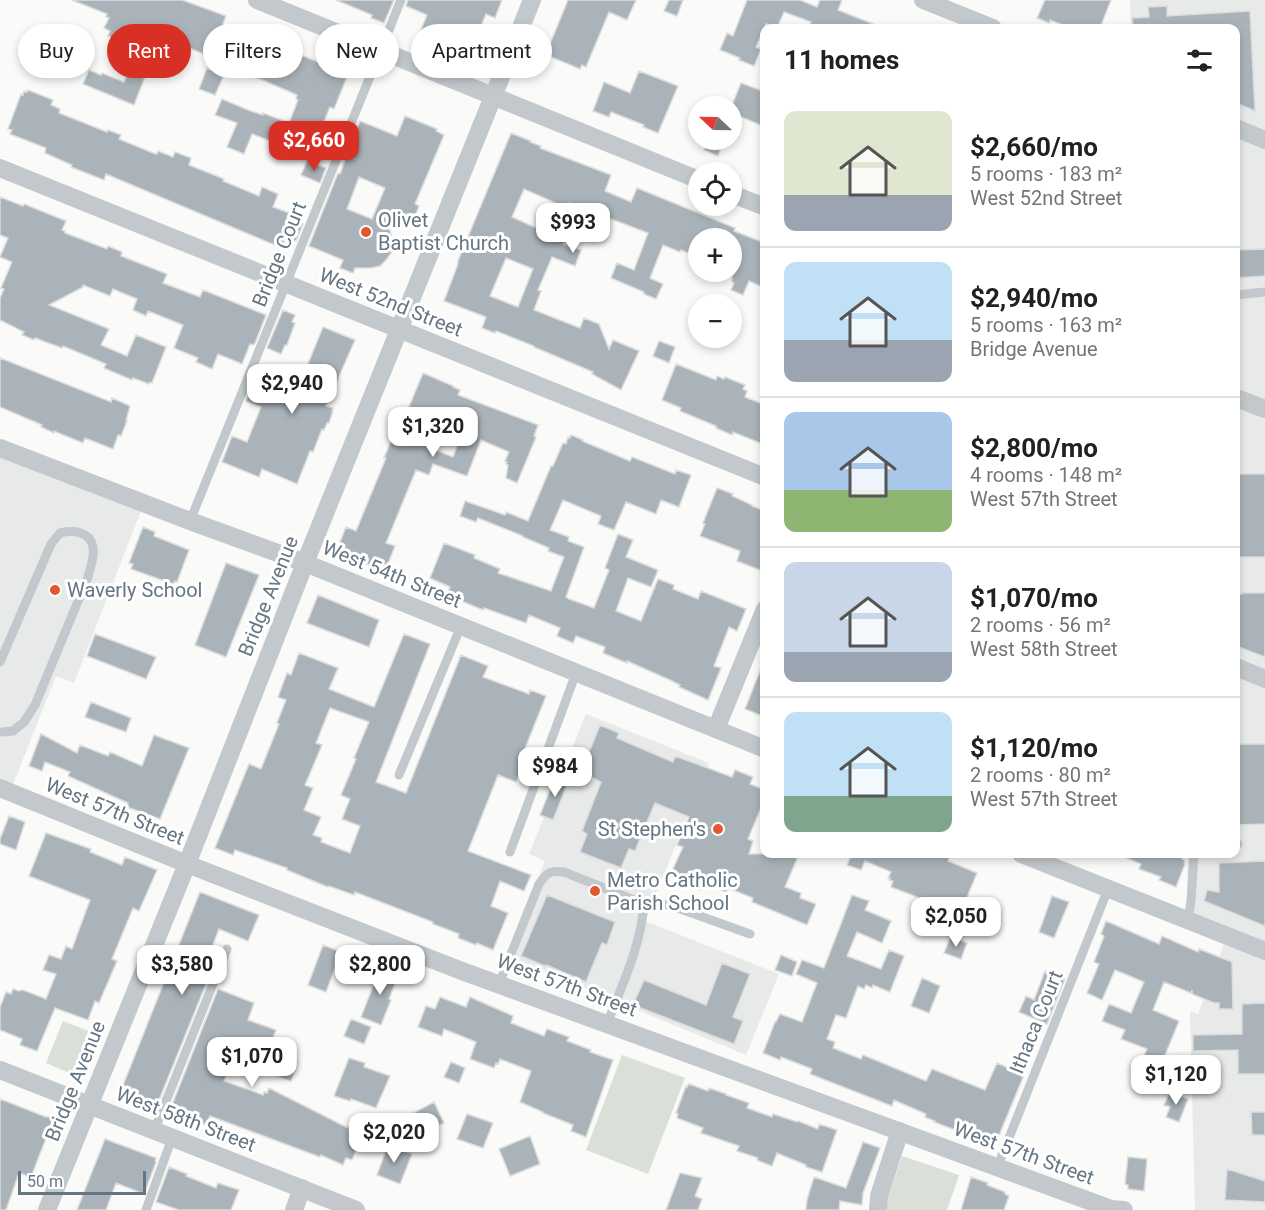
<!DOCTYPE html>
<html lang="en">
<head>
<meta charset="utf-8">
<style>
  :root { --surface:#fff; --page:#f6f6f6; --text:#202124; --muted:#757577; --line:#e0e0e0; --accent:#d93025 }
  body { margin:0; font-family:Roboto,sans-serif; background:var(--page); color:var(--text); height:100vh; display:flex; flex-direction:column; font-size:22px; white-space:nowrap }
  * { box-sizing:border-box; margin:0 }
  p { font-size:20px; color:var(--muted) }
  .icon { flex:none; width:33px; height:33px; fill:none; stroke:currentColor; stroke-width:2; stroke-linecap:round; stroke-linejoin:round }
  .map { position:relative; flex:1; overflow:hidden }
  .drawer { position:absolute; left:760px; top:24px; width:480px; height:834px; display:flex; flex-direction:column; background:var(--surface); border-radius:12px; box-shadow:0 3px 9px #0003 }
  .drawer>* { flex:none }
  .guide { position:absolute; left:18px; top:24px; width:570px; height:54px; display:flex; gap:12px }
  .needle { width:39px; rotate:292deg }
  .controls { position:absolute; left:688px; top:96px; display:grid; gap:12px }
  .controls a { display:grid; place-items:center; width:54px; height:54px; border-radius:50%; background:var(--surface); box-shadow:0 3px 9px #0003; font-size:30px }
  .scale { position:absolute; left:18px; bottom:15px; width:128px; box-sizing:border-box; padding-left:6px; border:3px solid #657683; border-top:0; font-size:16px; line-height:21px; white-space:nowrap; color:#657683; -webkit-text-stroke:4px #fff; paint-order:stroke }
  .price { position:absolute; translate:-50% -51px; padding:0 14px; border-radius:12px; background:#fff; color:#222; font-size:20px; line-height:39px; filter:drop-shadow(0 2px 3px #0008) }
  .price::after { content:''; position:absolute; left:50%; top:36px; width:18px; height:14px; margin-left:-9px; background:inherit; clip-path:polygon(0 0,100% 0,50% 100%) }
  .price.active { background:var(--accent); color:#fff }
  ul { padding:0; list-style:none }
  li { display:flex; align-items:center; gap:18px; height:150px; padding:0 24px }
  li+li { border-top:2px solid var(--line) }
  li span { display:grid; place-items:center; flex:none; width:168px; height:120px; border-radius:12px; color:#555 }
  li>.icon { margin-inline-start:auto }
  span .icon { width:72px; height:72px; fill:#fffc; stroke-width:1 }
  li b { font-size:26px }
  h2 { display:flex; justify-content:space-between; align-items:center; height:72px; padding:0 24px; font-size:26px }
  .chip { padding:0 21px; border-radius:27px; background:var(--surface); box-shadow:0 3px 9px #0003; font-size:21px; line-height:54px }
  .chip.active { background:var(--accent); color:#fff }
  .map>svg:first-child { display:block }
  .built { fill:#e8e9e9 }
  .green { fill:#dadfd7 }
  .building { fill:#aab3b9; stroke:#dcdcda; stroke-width:1.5; fill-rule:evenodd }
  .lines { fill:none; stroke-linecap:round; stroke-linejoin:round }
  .lane { stroke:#c3c8cc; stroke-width:9 }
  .street { stroke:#c3c8cc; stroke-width:18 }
  .poi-dot { fill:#e4572e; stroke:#fff; stroke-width:2 }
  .labels { text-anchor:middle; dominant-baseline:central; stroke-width:6; stroke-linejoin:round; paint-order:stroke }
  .poi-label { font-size:20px; fill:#657683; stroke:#fff; text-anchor:start }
  .street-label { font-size:20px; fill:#657683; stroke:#fff }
</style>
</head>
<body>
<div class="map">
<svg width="1265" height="1210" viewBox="0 0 1265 1210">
  <rect width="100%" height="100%" fill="#fafaf8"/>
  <path class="built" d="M1130 0H1265V1210H1195L1190 1011 1198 1014 1227 936 1188 920 1187 854H1236V28H1131Z
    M0 448 144 503 74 683 56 676 10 792 0 788Z
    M586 714 709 763 645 921 779 974 746 1055 507 956 545 861 529 854Z"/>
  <path class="green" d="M63 1021 89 1031 72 1074 46 1063Z
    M622 1055 685 1078 648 1174 586 1150Z
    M902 1156 959 1175 947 1210H887L885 1207Z"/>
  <path class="building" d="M72 0H182L226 16 215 44 211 42 206 55 171 40 169 43 162 40 147 77H145L134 105 83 84 89 70 101 75 102 73 124 82 138 49 108 36 110 31 104 28 109 18 106 17 107 14Z
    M336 0H394L384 23 371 18 372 15Z
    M408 0H502L495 18 486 14 469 55 419 35 427 15 406 6Z
    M568 0H636L627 20 609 12 586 67 582 65 580 69 551 57 548 49Z
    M669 0H683L677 16 664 11Z
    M747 0H800L817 7 820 0H842L838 10 883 28H808L811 22 784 12 777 28 766 24 756 47 761 49 754 66 739 60 740 58 720 50 727 33 733 36Z
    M1045 0H1111L1100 28H1071L1050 20 1049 23 1037 18Z
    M1167 6V16L1250 11 1255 111 1236 103V28H1133L1132 18 1149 17 1148 7Z
    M46 26 63 33 56 50 39 42Z
    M247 33 330 67 331 64 349 72 334 109 330 107 318 136 321 137 313 157 252 134 244 154 227 147 237 123 215 115 222 99 248 110 263 115V113L289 123 298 100 296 99 297 95 265 81 245 74 244 76 231 71Z
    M207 68 224 75 215 95 199 89Z
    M639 71 678 86 658 133 643 127 644 125 611 112 609 117 593 111 604 82 630 93Z
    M741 83 765 92V127L732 113V105Z
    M28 90 53 100 51 105 60 109 59 113 107 132 108 130 121 135 119 139 153 153 157 154 158 151 173 157 175 152 191 158 189 165 224 179 223 181 259 196 262 187 278 194 273 207 289 213 287 217 303 224 296 241 286 237 282 248 106 174 104 180 71 167 72 165 45 153 46 148 10 134 12 130 8 129 21 94 23 95 24 91 27 92Z
    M405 116 437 129 436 131 444 135 415 204 419 206 412 224 385 214 393 241V247L391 253 386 260 380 266 371 268H355L353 273 340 268 343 260 309 246 338 173 340 174 360 121 397 136ZM359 177 385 188 372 219 347 209Z
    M511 133 531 141 530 142 541 146 540 148 611 175 605 191 631 202 637 188 735 228 734 231 765 243V288L749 281 743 295 731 290 734 283 732 282V238H699V257L681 250 680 252 663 245 650 278 663 284 656 299 644 294V292L611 278 617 263 634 270 648 233 569 203 566 211 554 207 556 203 524 189 512 217 565 241 563 244 581 250 575 266 552 257 538 290 541 291 534 310 580 328 584 318 599 324 609 349 613 340 639 351 621 390 592 374 593 372 534 347V346L496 331 495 333 482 328 486 317 444 301 458 264V261ZM506 258 533 269 518 307 490 296Z
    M708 140H724L718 156 704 150Z
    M307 161 326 168 320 183 301 175Z
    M0 197 23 206 24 204 66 221 62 230 65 231V233L107 249 108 246 122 252 121 256 167 274 163 283 200 297 203 290 266 315 255 343 253 345 250 344 242 364 218 354 212 369 196 362 198 358 174 348 183 325 148 311 146 316 133 310 137 299 113 289 110 296 83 285V287L49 305 109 329 101 345 127 356 136 335 166 347 152 383 150 382 149 384 133 378 132 380 104 368 106 364 63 346 62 348 35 338 34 340 22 335 24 332 0 320V298L4 289 1 288 12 262 0 257 8 238 0 235Z
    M1265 249V276L1236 278V250Z
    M283 310 295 315 292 322 295 323 287 345H285L281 354 267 348Z
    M323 327 355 340 326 406 333 408 332 411H333L329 423H327L324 430 322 429 313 452 310 451 297 484 262 469 259 477 222 462 232 436 247 442 261 407 246 401 253 383 275 392 282 379 299 386Z
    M659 341 675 347 669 363 653 356Z
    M0 358 111 402 112 398 130 406 126 421H127L121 436 118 435 113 449 85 438 83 443 54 431V433L41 427 42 425 0 407Z
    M676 364 716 380 717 376 724 379 725 377 745 385 743 389 747 391 745 397 765 405V445L733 432 732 435 716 428V426L680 411 681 408 662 400Z
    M423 373 453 386V387L460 390 458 395 538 425 534 436 536 437 517 483 506 478 508 465 506 464 507 462 505 461 509 452 481 440 467 476 433 464 429 475 416 470 386 543 395 546 385 571 336 552 346 527 356 531 386 458H384L394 434 397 436ZM444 408 468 418 453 457 428 447Z
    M571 435 583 440 582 441 630 461 632 457 675 474 676 470 691 475 679 507 661 500 656 514 626 502 614 530 598 524 601 516 563 500 550 530 569 537 568 541 584 547 566 597 569 599 594 608 609 570 605 568 618 534 633 540 626 557 658 570 651 587 628 578 616 611 641 621 658 579 674 585 673 589 698 599 701 591 746 609 737 631 729 627 714 666 721 668 708 700 679 687 680 685 670 680 627 661V663L603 653 605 647 576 636 573 643 557 636 560 628 529 615 526 623 484 608 483 610 447 595 450 587 430 578 444 543 475 555 474 558 500 569 498 573 551 591 564 557 548 551 549 548 523 537V536L478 518 476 522 460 516 465 501 505 515 506 512 528 521 551 466H553L563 443 566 444 568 437 570 438Z
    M1236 474H1265V557H1236Z
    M717 488 733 494 732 496 752 505V506L765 511V572L737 561 740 551 700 536 705 524 703 523Z
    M143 527 155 532 154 536 189 550 177 582 175 581 173 584 131 569 133 564 129 563Z
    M226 563 259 575 226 657 195 645Z
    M1242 593H1265V657L1236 646 1237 595 1242 594Z
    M318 595 379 620 369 647 307 623Z
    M95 634 156 657 146 679 87 656Z
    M404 634 430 644 376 782 406 793 461 655 488 666 483 677 529 694 530 690 546 696 524 751 528 752 516 782 498 775 468 851 531 875 524 891 500 881 491 906 508 913 493 950 477 943 476 945 458 938 459 934 433 924V922L355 892 354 895 329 886 328 887 287 870V868L235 850 233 855 215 848 249 764 261 769 279 724 277 723 286 700 278 697 287 673 291 675 299 653 338 668 329 689 374 707ZM330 708 369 722 354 758 356 759 341 795 350 799 342 819 360 826 350 853 321 842 322 838 313 835 321 817 304 810 313 788 305 785 322 745 316 743Z
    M764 661H765V717L745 709Z
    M91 702 131 718 126 732 85 717Z
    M600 725 619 733 617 738 673 762 675 756 732 777 735 770 753 777 750 784 765 790V798L748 839 753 841 749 854H799L785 887 801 893 800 898 816 904 807 925 752 902 753 898 728 888 726 892 714 887 699 890 694 887 685 876 672 871 683 847 677 845 689 817 655 803 635 851 629 849 621 868 580 852 587 834 582 831 601 782 581 772Z
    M41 734 77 753 80 745 108 756 110 752 142 766 154 735 189 748 160 819 127 807 128 803 68 776 70 772 45 762 42 771 29 766Z
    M1236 744H1265V824L1236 825V801L1239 800 1238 766H1236Z
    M556 775 569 780 553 820 540 815Z
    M9 816 25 822 16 850 0 844V839Z
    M46 833 91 849 90 852 122 865 125 857 157 870 139 911 133 908 112 959 117 961 99 1003 95 1001 88 1020 55 1008 37 1051 20 1045 22 1039 0 1030V1007L6 992 11 994 13 989 19 991 23 990 46 999 56 974 43 970 49 955 61 959 66 946 72 949 90 900 29 876Z
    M847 854H942L950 856 948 861 977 873 962 909 952 916 936 909 938 905 891 887 893 881 889 880 890 878H888L891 872 865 861 861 870 847 865 851 856Z
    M1117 854H1184L1182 859 1185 860 1184 863 1185 864 1176 887 1159 880 1161 877 1139 869 1141 864Z
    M1265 861V926L1204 901 1207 890 1219 892V863Z
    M200 892 259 915 248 941 219 929 199 981 206 984 157 1105 151 1102 150 1105 120 1093Z
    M547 895 615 922 607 945 602 943 586 982 546 965 545 966 521 956Z
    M852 895 869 901 865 910 891 921 882 943 857 932 847 956 881 969 889 950 904 956 890 992 873 985 872 988 866 985 864 989 858 986 846 1018 836 1015 827 1039 835 1042 833 1048 861 1059 863 1055 926 1081 932 1069 985 1090 997 1063 1024 1075 995 1145 934 1122 935 1121 925 1117 926 1114 894 1100 892 1106 810 1074 812 1069 781 1057 780 1060 763 1053 775 1022H776L780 1014 802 1022 817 983 796 974 802 960 824 968Z
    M1052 896 1069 902 1054 938 1039 932Z
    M1106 921 1159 944 1162 936 1198 952 1199 949 1232 962 1233 1009H1219V1003H1214L1192 994V990L1191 993 1164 982 1153 1010 1179 1021 1161 1065 1143 1058 1147 1049 1121 1039 1125 1030 1102 1021 1109 1004 1131 1013 1144 982 1115 970 1102 1000 1087 993 1099 964 1094 962 1103 939 1104 936 1101 934Z
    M951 936 967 943 961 959 944 953Z
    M323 945 341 952 326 992 308 985Z
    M781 955 797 962 792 976 775 970Z
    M722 963 750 974 733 1017 743 1021 734 1044 633 1005 644 980 706 1005Z
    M381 966 399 973 389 999 391 1000 381 1025 361 1017Z
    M1045 971 1065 979 1047 1024 1019 1012 1026 996 1034 1000Z
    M922 978 940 986 929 1013 911 1006Z
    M218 989 254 1003 248 1020 276 1030 266 1057 237 1047 224 1081 263 1095 264 1092 267 1093 269 1088 346 1127 363 1133 352 1160 346 1158 343 1165 321 1155 320 1157 210 1116 206 1125 170 1110Z
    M440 997 466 1007 470 997 513 1016 511 1023 544 1036 547 1029 569 1037 567 1041 591 1050 590 1052 613 1060 586 1137 571 1131 573 1125 543 1113V1112L520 1102 531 1071 500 1059 498 1064 496 1063 494 1068 470 1059 476 1042 444 1029 442 1036 418 1027 426 1006 435 1009Z
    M1265 1003V1074H1238V1050L1193 1051V1035L1242 1034V1004Z
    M351 1019 371 1027 364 1044 344 1036Z
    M281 1056 298 1062 291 1081 274 1075Z
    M349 1058 365 1063 364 1067 390 1076 376 1108 351 1099 350 1101 334 1096Z
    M451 1062 465 1068 459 1083 444 1077Z
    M689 1084 708 1091 709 1088 726 1094V1095L749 1103 747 1108 772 1117 773 1114 797 1122 798 1121 818 1129 819 1124 837 1130 822 1172 806 1167V1165L777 1153 772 1166 759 1161 757 1160 758 1158 737 1151 739 1146 701 1133 703 1128 677 1118 678 1114 676 1113 686 1086 687 1087Z
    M1170 1092 1188 1099 1179 1122 1166 1117 1170 1107 1164 1105Z
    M0 1099 46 1117H66L50 1128 31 1177 19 1173 6 1210H0Z
    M434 1102 444 1123 416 1136 406 1117Z
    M1251 1112H1265V1135H1252Z
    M467 1114 493 1123 483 1148 457 1139Z
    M530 1136 540 1164 510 1176 499 1149Z
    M105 1139 156 1158 155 1161 156 1162 144 1194 116 1183 106 1210H77Z
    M863 1142 880 1148 863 1193 862 1205 840 1201 839 1210H806L807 1200 814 1177 846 1188Z
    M388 1145 412 1154 400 1184 377 1175Z
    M1128 1157 1147 1159 1144 1191 1128 1189V1185L1125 1184Z
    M169 1167 187 1174 186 1176 216 1188 218 1183 239 1190 231 1210H179L156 1202Z
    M1227 1169 1265 1181V1202L1225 1200Z
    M680 1173 702 1178 695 1196 702 1199 698 1210H666Z
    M971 1177 988 1183 987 1185 1005 1192V1194L1009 1196 1004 1210H961Z"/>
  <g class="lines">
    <path class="lane" d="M1236 295 1265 292
      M190 521 401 0
      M0 662 51 544 60 533C73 530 90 531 93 547 95 556 90 568 88 577L35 705 24 722 13 731 2 732
      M399 775 461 626
      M1236 844H1238
      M510 852 576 673
      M644 904 658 903 672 906 750 934
      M1188 920 1191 901 1194 854
      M499 984 539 884C547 872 551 870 564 872L644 904C641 946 622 985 607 1024
      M154 1131 227 949
      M997 1168 1108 889
      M146 1210 172 1138"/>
    <path class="street" d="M257 0 699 180
      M923 0 993 28
      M1236 128 1265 140
      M0 168 765 477
      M732 194 765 207
      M1236 398 1265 409
      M0 448 190 521 305 563 765 749
      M1236 667 1265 679
      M716 729 765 609
      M0 788 187 864 462 971 1111 1209 1124 1210
      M1021 854 1265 951
      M0 1070 356 1210
      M47 1210 187 864 305 563 532 0
      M294 1210 302 1188
      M878 1210 879 1196 900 1131"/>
  </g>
  <g class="poi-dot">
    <circle cx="366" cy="232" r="6"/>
    <circle cx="55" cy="590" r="6"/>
    <circle cx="718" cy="829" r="6"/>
    <circle cx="595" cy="891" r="6"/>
  </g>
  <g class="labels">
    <g class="poi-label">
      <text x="378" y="220">Olivet<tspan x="378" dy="23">Baptist Church</tspan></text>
      <text x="67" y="590">Waverly School</text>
      <text x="706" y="829" text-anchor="end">St Stephen's</text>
      <text x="607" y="880">Metro Catholic<tspan x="607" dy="23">Parish School</tspan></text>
    </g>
    <g class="street-label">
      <text transform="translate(279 254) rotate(-68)">Bridge Court</text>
      <text transform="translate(391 302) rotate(22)">West 52nd Street</text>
      <text transform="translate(392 574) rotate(22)">West 54th Street</text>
      <text transform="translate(268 596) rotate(-68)">Bridge Avenue</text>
      <text transform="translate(115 811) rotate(22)">West 57th Street</text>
      <text transform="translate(567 985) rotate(20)">West 57th Street</text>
      <text transform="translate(1036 1022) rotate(-68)">Ithaca Court</text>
      <text transform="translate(75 1081) rotate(-68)">Bridge Avenue</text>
      <text transform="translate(186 1119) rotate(21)">West 58th Street</text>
      <text transform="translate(1024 1153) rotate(20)">West 57th Street</text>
    </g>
  </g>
</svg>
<div class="controls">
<a><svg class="needle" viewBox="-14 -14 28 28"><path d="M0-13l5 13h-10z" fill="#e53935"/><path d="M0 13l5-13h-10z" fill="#757577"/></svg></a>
<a><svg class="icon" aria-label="locate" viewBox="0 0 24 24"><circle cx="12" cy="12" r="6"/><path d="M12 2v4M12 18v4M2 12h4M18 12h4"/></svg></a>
<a>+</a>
<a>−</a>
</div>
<div class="scale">50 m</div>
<b class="price active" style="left:314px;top:172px">$2,660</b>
<b class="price" style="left:573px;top:254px">$993</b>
<b class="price" style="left:292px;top:415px">$2,940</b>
<b class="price" style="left:433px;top:458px">$1,320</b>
<b class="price" style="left:555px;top:798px">$984</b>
<b class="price" style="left:956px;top:948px">$2,050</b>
<b class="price" style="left:182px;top:996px">$3,580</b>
<b class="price" style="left:380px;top:996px">$2,800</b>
<b class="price" style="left:252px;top:1088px">$1,070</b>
<b class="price" style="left:1176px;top:1106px">$1,120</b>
<b class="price" style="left:394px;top:1164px">$2,020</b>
<div class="guide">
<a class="chip">Buy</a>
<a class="chip active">Rent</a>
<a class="chip">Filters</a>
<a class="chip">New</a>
<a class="chip">Apartment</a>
</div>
<section class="drawer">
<h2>11 homes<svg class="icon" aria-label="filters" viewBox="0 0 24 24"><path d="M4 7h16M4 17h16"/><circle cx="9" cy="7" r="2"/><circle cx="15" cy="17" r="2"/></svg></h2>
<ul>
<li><span style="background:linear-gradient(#dfe7d0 70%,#9aa5b1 0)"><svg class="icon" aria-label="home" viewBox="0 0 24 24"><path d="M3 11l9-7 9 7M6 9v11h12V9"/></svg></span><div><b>$2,660/mo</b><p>5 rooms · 183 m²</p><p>West 52nd Street</p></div></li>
<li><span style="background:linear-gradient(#bfe0f5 65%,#9aa5b1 0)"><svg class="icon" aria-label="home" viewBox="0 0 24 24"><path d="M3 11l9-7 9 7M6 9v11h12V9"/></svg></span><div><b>$2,940/mo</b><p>5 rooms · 163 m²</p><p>Bridge Avenue</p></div></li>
<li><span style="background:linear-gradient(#a9c7e8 65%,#8fb573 0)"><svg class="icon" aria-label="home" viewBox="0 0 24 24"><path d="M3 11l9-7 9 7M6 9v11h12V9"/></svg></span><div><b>$2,800/mo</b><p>4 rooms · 148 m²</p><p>West 57th Street</p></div></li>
<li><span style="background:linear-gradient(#c9d6e8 75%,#9aa5b1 0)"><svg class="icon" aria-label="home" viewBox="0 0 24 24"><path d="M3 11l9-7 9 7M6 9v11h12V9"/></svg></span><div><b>$1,070/mo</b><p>2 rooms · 56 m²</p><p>West 58th Street</p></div></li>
<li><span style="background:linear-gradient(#bfe0f5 70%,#7fa58c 0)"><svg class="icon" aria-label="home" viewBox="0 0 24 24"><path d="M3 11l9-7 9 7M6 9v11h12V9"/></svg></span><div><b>$1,120/mo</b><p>2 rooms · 80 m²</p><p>West 57th Street</p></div></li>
</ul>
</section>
</div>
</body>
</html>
